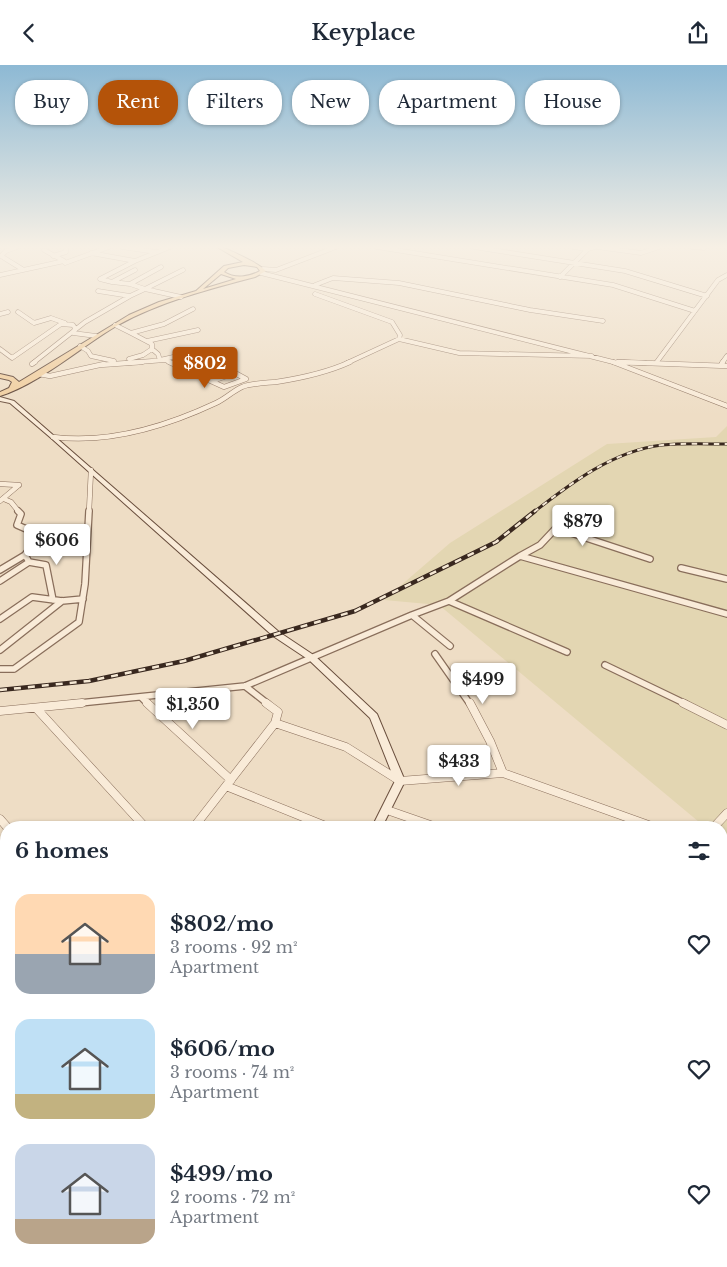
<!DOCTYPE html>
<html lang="en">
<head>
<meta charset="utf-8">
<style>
  :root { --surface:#fff; --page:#f6f6f7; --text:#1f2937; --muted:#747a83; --accent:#b45309 }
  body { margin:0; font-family:"Libre Baskerville",serif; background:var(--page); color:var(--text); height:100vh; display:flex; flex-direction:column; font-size:19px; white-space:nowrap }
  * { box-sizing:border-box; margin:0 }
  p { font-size:16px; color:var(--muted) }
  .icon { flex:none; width:28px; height:28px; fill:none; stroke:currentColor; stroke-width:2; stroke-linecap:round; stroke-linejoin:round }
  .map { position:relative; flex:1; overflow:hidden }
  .sheet { position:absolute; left:0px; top:756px; width:728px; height:446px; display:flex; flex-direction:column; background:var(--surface); border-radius:20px 20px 0 0; box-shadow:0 1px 4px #0004 }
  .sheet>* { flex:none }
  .hud { position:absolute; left:15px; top:15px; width:698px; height:45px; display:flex; gap:10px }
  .price { position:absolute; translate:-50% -42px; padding:0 11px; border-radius:5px; background:#fff; color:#222; font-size:16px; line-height:32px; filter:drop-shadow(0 1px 2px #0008) }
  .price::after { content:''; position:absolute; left:50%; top:30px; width:15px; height:11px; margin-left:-8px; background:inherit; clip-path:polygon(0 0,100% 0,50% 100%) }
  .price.on { background:var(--accent); color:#fff }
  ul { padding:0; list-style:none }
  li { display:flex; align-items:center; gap:15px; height:125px; padding:0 15px }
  li span { display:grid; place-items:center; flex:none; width:140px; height:100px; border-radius:15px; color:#555 }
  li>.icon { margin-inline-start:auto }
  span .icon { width:60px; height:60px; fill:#fffc; stroke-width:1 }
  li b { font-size:21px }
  h2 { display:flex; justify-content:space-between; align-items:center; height:60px; padding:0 15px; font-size:21px }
  .chip { padding:0 18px; border-radius:20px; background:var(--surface); box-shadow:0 1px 4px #0004; font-size:18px; line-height:45px }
  .chip.on { background:var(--accent); color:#fff }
  header { display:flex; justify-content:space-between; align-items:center; height:65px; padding:0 15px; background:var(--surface); font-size:22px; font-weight:600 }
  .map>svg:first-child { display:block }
  .farmland { fill:#e3d6b2 }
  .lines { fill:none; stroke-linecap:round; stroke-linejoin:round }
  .street-far4-casing { stroke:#896e5b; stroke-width:5 }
  .street-far3-casing { stroke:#896e5b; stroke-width:5.5 }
  .street-far2-casing { stroke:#896e5b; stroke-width:8 }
  .street-far1-casing { stroke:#896e5b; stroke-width:9 }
  .street-casing { stroke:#896e5b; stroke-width:11 }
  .secondary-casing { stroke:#6a4f3e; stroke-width:2 }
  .primary-casing { stroke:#573d2f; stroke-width:2 }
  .street-far4 { stroke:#f9ebd8; stroke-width:4 }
  .street-far3 { stroke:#f9ebd8; stroke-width:4.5 }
  .street-far2 { stroke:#f9ebd8; stroke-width:5.5 }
  .street-far1 { stroke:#f9ebd8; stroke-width:8 }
  .street { stroke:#f9ebd8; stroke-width:9 }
  .secondary { fill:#f9ebd8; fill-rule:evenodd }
  .primary { fill:#f0cd9d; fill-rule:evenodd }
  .rail-far1-casing { stroke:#39281f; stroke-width:3 }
  .rail-casing { stroke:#39281f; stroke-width:4.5 }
  .rail-far1 { stroke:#f5e8d4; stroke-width:2; stroke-dasharray:5.5; stroke-linecap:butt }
  .rail { stroke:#f5e8d4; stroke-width:2.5; stroke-dasharray:7; stroke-linecap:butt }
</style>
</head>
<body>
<header><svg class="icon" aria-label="back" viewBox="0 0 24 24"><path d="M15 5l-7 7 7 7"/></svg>Keyplace<svg class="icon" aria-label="share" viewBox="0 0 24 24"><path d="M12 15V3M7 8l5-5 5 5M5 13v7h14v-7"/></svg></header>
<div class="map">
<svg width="727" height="1202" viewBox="0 0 727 1202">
  <rect width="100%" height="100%" fill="#eeddc5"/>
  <path class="farmland" d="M727 361V781L721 776V762H705L439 540 384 535 450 478 607 379 716 372Z
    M727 1012V1202H575L580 1196H721V1019Z"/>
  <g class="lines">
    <defs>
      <path id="street-far4" d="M17 182 6 186 1 191 22 204
        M122 182 156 187
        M377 182 613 220 695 246
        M474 182 625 206 707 231
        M573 182 588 184
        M597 182 641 188 659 182
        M692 182 704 183
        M44 185 64 196
        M91 188 135 196 170 182
        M53 191 66 187V182
        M263 204 276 205 336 182
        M261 208 617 298
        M0 210 64 196 65 198 109 182
        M560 212 588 184 595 182
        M112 217 100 214 135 196
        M130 219 112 217 135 205
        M315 220 333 213 399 218 530 245 603 256
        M145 224 130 219 161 202
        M98 226 130 231 145 224
        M315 229 392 257 400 270 399 274
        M181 232 145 224 183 205
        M18 247 34 258 51 253 65 258
        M0 249 8 247
        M115 260 131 268 164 259 193 244
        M147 276 198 265
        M80 281 88 286 91 291 114 296
        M0 284 12 293 61 259 73 260 75 263 73 268 96 271
        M152 284 158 289 160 295 182 290 197 298
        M129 294 143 290 152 284V279L131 268
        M618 297 646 298
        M33 298 85 257 130 231
        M126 298 165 295 172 298
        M347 298 399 274 459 288 592 291
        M656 298 718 215 727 210
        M722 298 727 291"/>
      <path id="street-far3" d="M169 297 224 322 246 314 235 308 212 316
        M195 297 207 303
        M613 297 727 341
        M618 297 727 301
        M32 299 35 297
        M100 300 142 297
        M721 300 723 297
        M39 309 50 311 104 299
        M53 372C108 379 167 361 216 338 225 334 233 326 242 322 252 318 266 318 276 317 302 313 326 308 350 297
        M0 419 19 420
        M4 434 11 437 19 447
        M0 436 19 420
        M89 447 91 405"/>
      <path id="street-far2" d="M18 446 21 449 17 460 40 470 25 490 29 497
        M520 491 540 480 556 463 650 494
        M681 503 727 514
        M0 505 25 490
        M0 516 29 497 46 500 53 535
        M449 536 520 491 727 549
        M412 550 449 536 567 587
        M0 554 32 532 62 536 83 534
        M0 585 62 536
        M435 589 470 639
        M605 600 686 639
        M0 604H14L79 557 85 519 89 446
        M245 621 268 639
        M141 632 148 639
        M70 639 245 621 412 550 450 581"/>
      <path id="street-far1" d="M147 638 231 715
        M470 638 490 676 503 708
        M683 638 727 660
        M36 643 145 762
        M0 646 82 638
        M275 658 346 682 400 716 503 708 654 762
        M226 721 328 762
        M387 745 436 762
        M0 754 7 762
        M194 762 275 658 278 647 266 638
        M714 762 727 748"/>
      <path id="street" d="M721 925 727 919
        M0 975 6 986
        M0 1011 6 1003
        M0 1123 6 1127
        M258 1196 267 1202
        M513 1202 517 1196"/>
      <path id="secondary" d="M0 332 14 336 279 567 315 591 377 649 405 716 382 762H372L395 716 370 653 309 595 273 571 51 373 10 338 0 336Z
        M118 1196 116 1202H100L103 1196Z"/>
      <path id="primary" d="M217 182H222C233 187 259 198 266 206L255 212C209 224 160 237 118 260 82 281 39 319 0 331V327L9 323 12 317 9 315 0 313V309L13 312 19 317 129 250 159 237 196 226 224 201 243 197ZM244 200 257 202 260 206C249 212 235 214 224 207L228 203ZM221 209 236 214 203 224Z"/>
    </defs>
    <use href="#street-far4" class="street-far4-casing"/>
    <use href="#street-far3" class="street-far3-casing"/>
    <use href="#street-far2" class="street-far2-casing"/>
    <use href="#street-far1" class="street-far1-casing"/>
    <use href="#street" class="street-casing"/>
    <use href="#secondary" class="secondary-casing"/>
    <use href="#primary" class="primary-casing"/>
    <use href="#street-far4" class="street-far4"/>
    <use href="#street-far3" class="street-far3"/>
    <use href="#street-far2" class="street-far2"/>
    <use href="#street-far1" class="street-far1"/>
    <use href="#street" class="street"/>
    <use href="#secondary" class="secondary"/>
    <use href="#primary" class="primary"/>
    <defs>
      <path id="rail-far1" d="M534 447C571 418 613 386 662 380 683 378 706 379 727 379"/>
      <path id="rail" d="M0 625 89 616 184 596 355 546 496 477 535 446"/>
    </defs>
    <use href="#rail-far1" class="rail-far1-casing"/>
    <use href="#rail" class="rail-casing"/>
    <use href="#rail-far1" class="rail-far1"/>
    <use href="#rail" class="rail"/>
  </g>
  <linearGradient id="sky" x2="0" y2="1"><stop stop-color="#8db9d4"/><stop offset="0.52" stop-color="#f7f0e5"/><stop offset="1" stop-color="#f7f0e5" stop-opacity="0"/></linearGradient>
  <rect width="727" height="350" fill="url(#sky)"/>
</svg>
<b class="price on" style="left:205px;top:324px">$802</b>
<b class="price" style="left:583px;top:482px">$879</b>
<b class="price" style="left:57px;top:501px">$606</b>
<b class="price" style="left:483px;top:640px">$499</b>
<b class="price" style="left:193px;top:665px">$1,350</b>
<b class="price" style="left:459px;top:722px">$433</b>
<div class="hud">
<a class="chip">Buy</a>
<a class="chip on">Rent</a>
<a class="chip">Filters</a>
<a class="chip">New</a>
<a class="chip">Apartment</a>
<a class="chip">House</a>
</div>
<section class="sheet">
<h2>6 homes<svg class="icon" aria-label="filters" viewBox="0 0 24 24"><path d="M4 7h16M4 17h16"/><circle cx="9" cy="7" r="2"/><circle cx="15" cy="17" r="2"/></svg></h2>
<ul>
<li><span style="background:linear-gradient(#ffd9b3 60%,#9aa5b1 0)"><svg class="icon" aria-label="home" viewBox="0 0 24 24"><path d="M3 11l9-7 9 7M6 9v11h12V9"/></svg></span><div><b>$802/mo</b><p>3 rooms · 92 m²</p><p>Apartment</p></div><svg class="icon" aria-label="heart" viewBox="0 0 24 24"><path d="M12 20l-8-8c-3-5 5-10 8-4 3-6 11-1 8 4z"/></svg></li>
<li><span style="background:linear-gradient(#bfe0f5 75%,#c2b280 0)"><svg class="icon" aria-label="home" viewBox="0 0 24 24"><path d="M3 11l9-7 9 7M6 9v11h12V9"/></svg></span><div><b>$606/mo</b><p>3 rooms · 74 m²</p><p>Apartment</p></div><svg class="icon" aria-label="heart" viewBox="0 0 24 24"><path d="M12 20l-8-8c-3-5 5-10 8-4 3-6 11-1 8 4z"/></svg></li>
<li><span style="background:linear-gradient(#c9d6e8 75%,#b9a48a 0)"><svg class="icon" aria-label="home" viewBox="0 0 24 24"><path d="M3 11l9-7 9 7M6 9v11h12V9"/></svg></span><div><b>$499/mo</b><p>2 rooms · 72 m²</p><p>Apartment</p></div><svg class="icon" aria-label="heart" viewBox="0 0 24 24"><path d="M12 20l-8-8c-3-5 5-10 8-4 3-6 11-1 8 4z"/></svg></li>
</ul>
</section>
</div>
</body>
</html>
